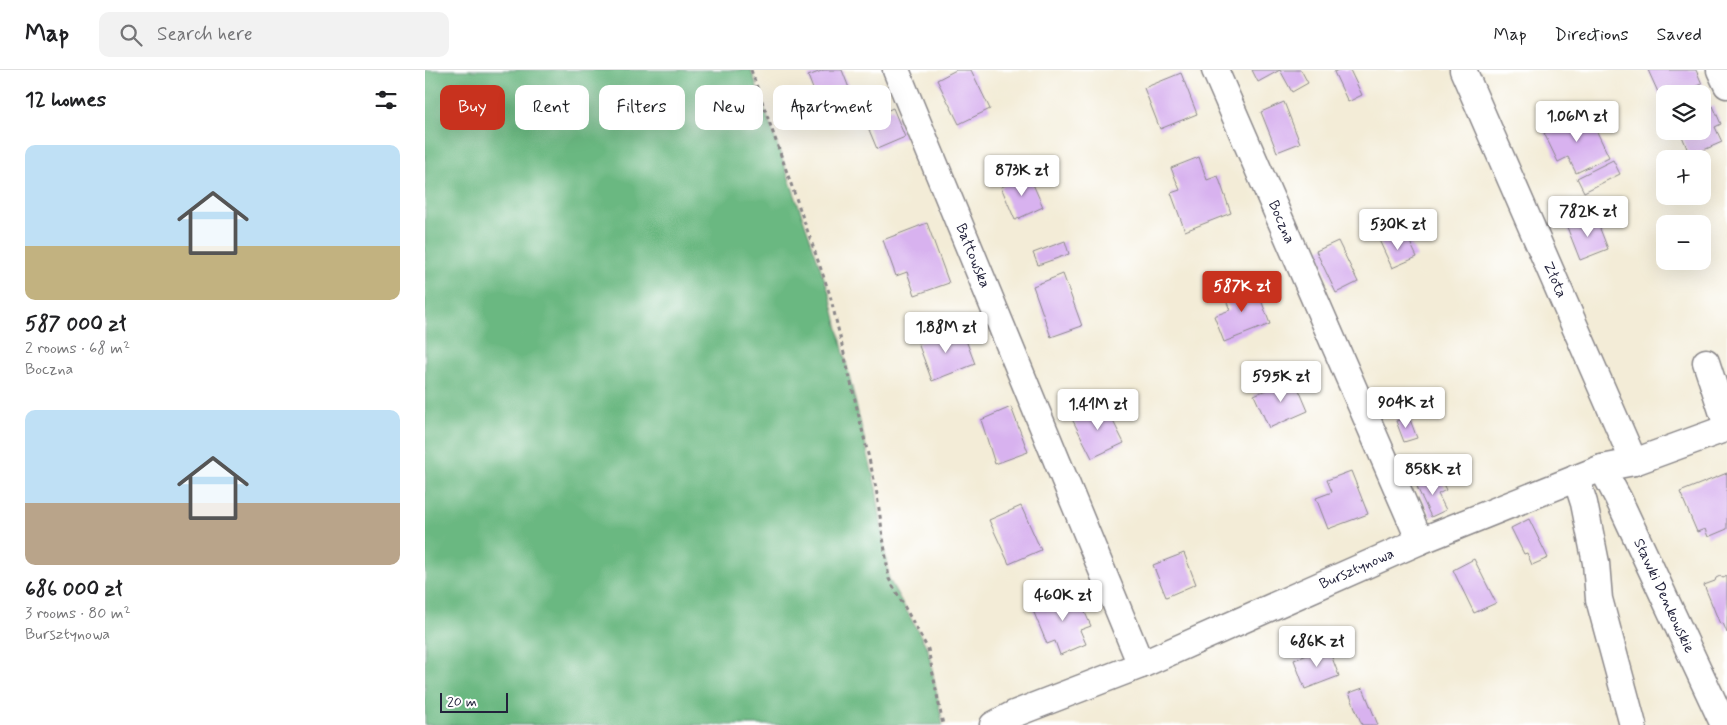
<!DOCTYPE html>
<html lang="en">
<head>
<meta charset="utf-8">
<style>
  :root { --surface:#fff; --page:#f2f2f2; --text:#202124; --muted:#757577; --line:#e0e0e0; --accent:#c8321e }
  body { margin:0; font-family:Mynerve,sans-serif; background:var(--page); color:var(--text); height:100vh; display:flex; flex-direction:column; font-size:19px; white-space:nowrap }
  * { box-sizing:border-box; margin:0 }
  p { font-size:16px; color:var(--muted) }
  .icon { flex:none; width:28px; height:28px; fill:none; stroke:currentColor; stroke-width:2; stroke-linecap:round; stroke-linejoin:round }
  .map { position:relative; flex:1; overflow:hidden }
  .sheet { display:flex; flex-direction:column; background:var(--surface); width:425px }
  .sheet>* { flex:none }
  .top-card { position:absolute; left:15px; top:15px; width:475px; height:45px; display:flex; gap:10px }
  .buttons { position:absolute; left:1231px; top:15px; display:grid; gap:10px }
  .buttons a { display:grid; place-items:center; width:55px; height:55px; border-radius:10px; background:var(--surface); box-shadow:0 5px 20px #0002; font-size:25px }
  .scale { position:absolute; left:15px; bottom:12px; width:68px; box-sizing:border-box; padding-left:5px; border:2px solid #22223b; border-top:0; font-size:14px; line-height:18px; white-space:nowrap; color:#22223b; -webkit-text-stroke:4px #fff; paint-order:stroke }
  .price { position:absolute; translate:-50% -42px; padding:0 11px; border-radius:5px; background:#fff; color:#222; font-size:16px; line-height:32px; filter:drop-shadow(0 1px 2px #0008) }
  .price::after { content:''; position:absolute; left:50%; top:30px; width:15px; height:11px; margin-left:-8px; background:inherit; clip-path:polygon(0 0,100% 0,50% 100%) }
  .price.active { background:var(--accent); color:#fff }
  ul { padding:0; list-style:none }
  li { display:grid; align-content:center; gap:10px; height:265px; padding:0 25px }
  li span { display:grid; place-items:center; height:155px; border-radius:10px; color:#555 }
  li>.icon { margin-inline-start:auto }
  span .icon { width:90px; height:90px; fill:#fffc; stroke-width:1 }
  li b { font-size:21px }
  h2 { display:flex; justify-content:space-between; align-items:center; height:60px; padding:0 25px; font-size:21px }
  .chip { padding:0 18px; border-radius:10px; background:var(--surface); box-shadow:0 5px 20px #0002; font-size:18px; line-height:45px }
  .chip.active { background:var(--accent); color:#fff }
  header { display:flex; align-items:center; gap:30px; box-sizing:border-box; height:70px; padding:0 25px; background:var(--surface); border-bottom:1px solid var(--line) }
  header strong { font-size:24px }
  nav { display:flex; gap:28px; margin-inline-start:auto; font-size:18px }
  .search { width:350px; height:45px; background:var(--page); display:flex; align-items:center; gap:12px; box-sizing:border-box; padding:0 18px; border-radius:10px; color:var(--muted); font-size:19px }
  main { display:flex; flex:1; min-height:0 }
  .map>svg:first-child { display:block }
  .forest { fill:#6bb881; stroke:#466d5e }
  .building { fill:#d8b2ef }
  .lines { fill:none; stroke-linecap:round; stroke-linejoin:round }
  .street-casing { stroke:#8a8789; stroke-width:29 }
  .path { stroke:#8a8789; stroke-width:3; stroke-dasharray:4 4; stroke-linecap:butt }
  .street { stroke:#fff; stroke-width:26 }
  .labels { text-anchor:middle; dominant-baseline:central; stroke-width:5; stroke-linejoin:round; paint-order:stroke }
  .street-label { font-size:15px; fill:#22223b; stroke:#fff }
</style>
</head>
<body>
<header>
<strong>Map</strong>
<div class="search"><svg class="icon" aria-label="search" viewBox="0 0 24 24"><circle cx="10" cy="10" r="6"/><path d="M15 15l6 6"/></svg>Search here</div>
<nav><a>Map</a><a>Directions</a><a>Saved</a></nav>
</header>
<main>
<section class="sheet">
<h2>12 homes<svg class="icon" aria-label="filters" viewBox="0 0 24 24"><path d="M4 7h16M4 17h16"/><circle cx="9" cy="7" r="2"/><circle cx="15" cy="17" r="2"/></svg></h2>
<ul>
<li><span style="background:linear-gradient(#bfe0f5 65%,#c2b280 0)"><svg class="icon" aria-label="home" viewBox="0 0 24 24"><path d="M3 11l9-7 9 7M6 9v11h12V9"/></svg></span><div><b>587 000 zł</b><p>2 rooms · 68 m²</p><p>Boczna</p></div></li>
<li><span style="background:linear-gradient(#bfe0f5 60%,#b9a48a 0)"><svg class="icon" aria-label="home" viewBox="0 0 24 24"><path d="M3 11l9-7 9 7M6 9v11h12V9"/></svg></span><div><b>686 000 zł</b><p>3 rooms · 80 m²</p><p>Bursztynowa</p></div></li>
</ul>
</section>
<div class="map">
<svg width="1302" height="655" viewBox="0 0 1302 655">
  <rect width="100%" height="100%" fill="#fff"/>
  <filter id="ink" filterUnits="userSpaceOnUse"><feTurbulence type="fractalNoise" baseFrequency=".02" numOctaves="2"/><feDisplacementMap in="SourceGraphic" scale="10" xChannelSelector="R" yChannelSelector="G"/><feConvolveMatrix kernelMatrix="1 2 1 2 8 2 1 2 1" color-interpolation-filters="sRGB"/></filter>
  <filter id="wash" filterUnits="userSpaceOnUse"><feTurbulence type="fractalNoise" baseFrequency=".0096" numOctaves="4" result="noise"/><feDisplacementMap in="SourceGraphic" scale="20" xChannelSelector="R" yChannelSelector="G"/><feGaussianBlur stdDeviation="1.12" result="paint"/><feColorMatrix in="noise" values="0 0 0 0 0 0 0 0 0 0 0 0 0 0 0 0 0 1.4 0 .05"/><feComposite in="paint" operator="in"/></filter>
  <g filter="url(#wash)">
    <rect width="100%" height="100%" fill="#f3ecd7"/>
    <path class="forest" d="M0 0H326L405 225 451 418 464 509 503 579 518 655H0Z"/>
    <g id="blocks">
      <path class="building" d="M399 0H417L424 18 393 32 383 6Z
        M531 0H546L565 39 534 54 512 10Z
        M827 0H855L833 12Z
        M855 0H876L883 13 867 22Z
        M913 0H925L937 25 923 32 909 2Z
        M1223 0H1271L1277 14 1255 24H1240V30L1237 31Z
        M756 3 772 44 735 59 719 18Z
        M859 32 875 73 852 82 836 42Z
        M1288 36 1296 54 1290 57 1297 72 1265 86 1255 61H1278V41Z
        M468 38 480 67 452 79 440 50Z
        M1163 43 1184 87 1151 103 1143 87 1133 92 1119 63Z
        M774 87 782 110 793 106 806 143 760 161 746 123 755 120 746 98Z
        M1188 90 1195 104 1159 122 1152 108Z
        M604 105 618 137 590 150 576 117Z
        M1170 146 1183 179 1155 190 1142 157Z
        M502 153 524 213 490 225 482 202 471 206 458 170Z
        M966 164 970 174 983 168 992 187 967 198 954 170Z
        M640 171 644 184 613 195 608 183Z
        M913 171 933 212 911 223 891 181Z
        M638 204 657 256 626 267 608 216Z
        M829 211 845 254 799 272 789 246 805 240 798 223Z
        M536 257 550 294 507 311 493 273Z
        M869 308 883 341 844 358 829 325Z
        M679 333 699 373 667 388 647 349Z
        M586 337 603 382 570 394 556 350Z
        M984 347 992 368 979 372 971 351Z
        M926 401 943 444 903 459 891 428 907 422 902 410Z
        M1302 403V459L1283 467 1280 459 1272 462 1255 422Z
        M1014 406 1021 420 1013 424 1021 440 1006 447 992 417Z
        M596 436 616 480 584 494 564 450Z
        M1104 449 1123 488 1107 495 1102 483 1099 484 1086 458Z
        M759 483 771 514 741 527 728 495Z
        M1049 489 1071 533 1049 543 1028 500Z
        M1295 506 1298 508 1302 506V563L1298 553 1295 554 1279 515 1290 511 1291 508Z
        M650 520 666 556 655 560 661 574 635 585 630 571 622 574 607 538Z
        M903 577 914 606 880 619 869 590Z
        M938 618 953 655H937L924 623Z"/>
    </g>
  </g>
  <g filter="url(#ink)">
    <use href="#blocks" fill-opacity="0" stroke="#8a8789" stroke-width="1"/>
    <g class="lines">
      <defs>
        <g id="street">
          <path id="s1" d="M471 0 716 595"/>
          <path id="s2" d="M790 0 995 471"/>
          <path id="s3" d="M1038 0 1209 392"/>
          <path d="M1295 0 1302 15"/>
          <path d="M1281 292 1302 356"/>
          <path id="s4" d="M1177 398 1193 428 1299 655"/>
          <path d="M1151 408 1159 433 1171 493 1174 529 1208 655"/>
          <path id="s5" d="M568 655 589 644 716 595 995 471 1177 398 1209 392 1302 358"/>
        </g>
      </defs>
      <use href="#street" class="street-casing"/>
      <path class="path" d="M326 0 405 225 451 418 464 509 503 579 518 655"/>
      <use href="#street" class="street"/>
    </g>
  </g>
  <g class="labels">
    <g class="street-label">
      <text stroke="none"><textPath href="#s2" startOffset="166">Boczna</textPath></text>
      <text stroke="none"><textPath href="#s1" startOffset="201">Bałtowska</textPath></text>
      <text stroke="none"><textPath href="#s3" startOffset="229">Złota</textPath></text>
      <text stroke="none"><textPath href="#s5" startOffset="396">Bursztynowa</textPath></text>
      <text stroke="none"><textPath href="#s4" startOffset="142">Stawki Denkowskie</textPath></text>
    </g>
  </g>
</svg>
<div class="buttons">
<a><svg class="icon" aria-label="layers" viewBox="0 0 24 24"><path d="M12 4l9 5-9 5-9-5zM3 14l9 5 9-5"/></svg></a>
<a>+</a>
<a>−</a>
</div>
<div class="scale">20 m</div>
<b class="price" style="left:1152px;top:73px">1.06M zł</b>
<b class="price" style="left:597px;top:127px">873K zł</b>
<b class="price" style="left:1163px;top:168px">782K zł</b>
<b class="price" style="left:973px;top:181px">530K zł</b>
<b class="price active" style="left:817px;top:243px">587K zł</b>
<b class="price" style="left:521px;top:284px">1.88M zł</b>
<b class="price" style="left:856px;top:333px">595K zł</b>
<b class="price" style="left:981px;top:359px">904K zł</b>
<b class="price" style="left:673px;top:361px">1.41M zł</b>
<b class="price" style="left:1008px;top:426px">858K zł</b>
<b class="price" style="left:638px;top:552px">460K zł</b>
<b class="price" style="left:892px;top:598px">686K zł</b>
<div class="top-card">
<a class="chip active">Buy</a>
<a class="chip">Rent</a>
<a class="chip">Filters</a>
<a class="chip">New</a>
<a class="chip">Apartment</a>
</div>
</div>
</main>
</body>
</html>
